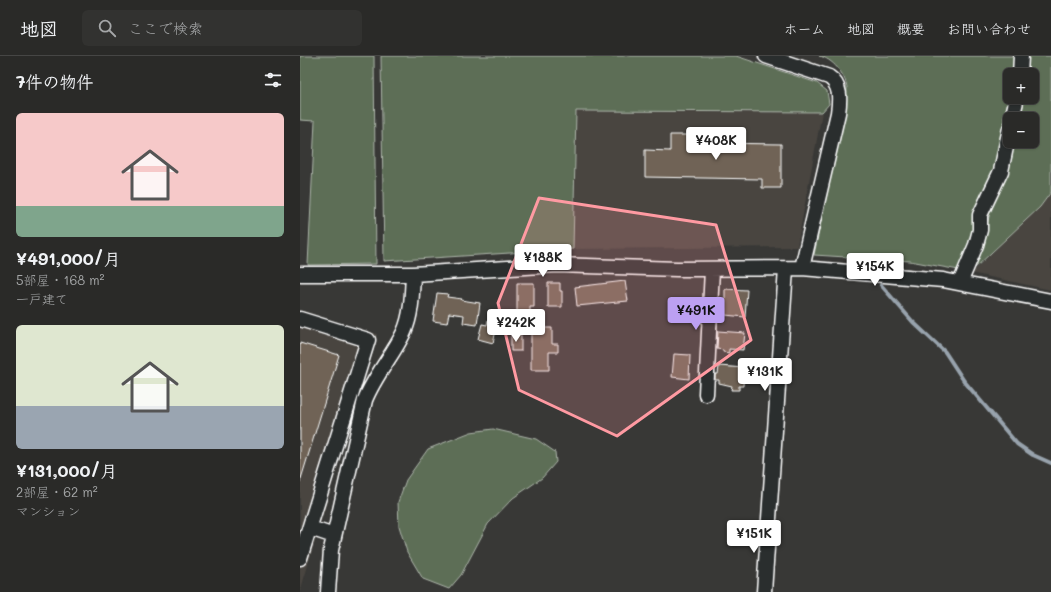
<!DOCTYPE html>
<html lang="ja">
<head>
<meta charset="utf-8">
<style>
  :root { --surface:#2a2a28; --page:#323230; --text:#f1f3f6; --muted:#a5a7a8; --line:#464645; --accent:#bca0f2 }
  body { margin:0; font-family:Mali,"Klee One",sans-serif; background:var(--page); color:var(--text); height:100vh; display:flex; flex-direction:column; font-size:15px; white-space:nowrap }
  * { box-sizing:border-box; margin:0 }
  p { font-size:13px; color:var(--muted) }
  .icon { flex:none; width:22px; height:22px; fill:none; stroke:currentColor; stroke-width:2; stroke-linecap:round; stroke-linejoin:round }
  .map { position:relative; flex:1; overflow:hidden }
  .details { display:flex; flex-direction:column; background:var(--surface); width:300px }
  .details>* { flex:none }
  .fabs { position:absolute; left:703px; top:12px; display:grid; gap:8px }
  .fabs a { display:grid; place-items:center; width:36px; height:36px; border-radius:6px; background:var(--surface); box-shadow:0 1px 3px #0004,0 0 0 1px var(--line); font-size:20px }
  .price { position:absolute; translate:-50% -34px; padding:0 9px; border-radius:4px; background:#fff; color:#222; font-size:13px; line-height:26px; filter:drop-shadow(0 1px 2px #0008) }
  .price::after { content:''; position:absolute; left:50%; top:24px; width:12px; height:9px; margin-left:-6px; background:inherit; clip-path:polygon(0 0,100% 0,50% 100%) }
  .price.active { background:var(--accent); color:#111 }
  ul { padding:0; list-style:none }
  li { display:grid; align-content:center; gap:8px; height:212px; padding:0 16px }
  li span { display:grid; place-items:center; height:124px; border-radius:6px; color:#555 }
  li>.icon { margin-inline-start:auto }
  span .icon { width:72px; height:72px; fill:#fffc; stroke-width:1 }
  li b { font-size:17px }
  h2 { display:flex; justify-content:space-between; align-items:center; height:48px; padding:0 16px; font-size:17px }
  header { display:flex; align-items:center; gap:24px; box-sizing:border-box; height:56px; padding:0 20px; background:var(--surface); border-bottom:1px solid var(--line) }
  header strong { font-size:19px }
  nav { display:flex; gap:22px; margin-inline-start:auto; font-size:14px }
  .search { width:280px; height:36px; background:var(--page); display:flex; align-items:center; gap:10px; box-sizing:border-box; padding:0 14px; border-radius:6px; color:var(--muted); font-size:15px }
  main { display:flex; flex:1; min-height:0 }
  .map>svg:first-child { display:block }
  .built { fill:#484540 }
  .green { fill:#5d6e57; stroke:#aeb6ab }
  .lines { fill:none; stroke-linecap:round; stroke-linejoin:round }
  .stream { stroke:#98a3ad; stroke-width:4 }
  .building { fill:#6f6456; stroke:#fff }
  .minor-casing { stroke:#fff; stroke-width:17 }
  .minor { stroke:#2a2d2e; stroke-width:14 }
  .marked { fill:#ff9aa2; fill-opacity:0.2; stroke:#ff9aa2; stroke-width:3; stroke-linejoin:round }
</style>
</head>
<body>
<header>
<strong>地図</strong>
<div class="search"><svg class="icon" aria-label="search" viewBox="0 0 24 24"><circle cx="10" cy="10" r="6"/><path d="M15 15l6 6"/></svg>ここで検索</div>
<nav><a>ホーム</a><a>地図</a><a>概要</a><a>お問い合わせ</a></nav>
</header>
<main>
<section class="details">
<h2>7件の物件<svg class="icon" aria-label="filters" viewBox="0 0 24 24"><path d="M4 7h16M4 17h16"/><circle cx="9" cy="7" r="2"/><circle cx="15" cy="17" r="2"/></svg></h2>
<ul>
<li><span style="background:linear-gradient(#f6c9c9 75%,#7fa58c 0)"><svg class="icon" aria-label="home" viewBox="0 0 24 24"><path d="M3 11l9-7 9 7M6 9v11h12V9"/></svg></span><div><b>¥491,000/月</b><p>5部屋 · 168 m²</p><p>一戸建て</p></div></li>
<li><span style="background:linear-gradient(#dfe7d0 65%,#9aa5b1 0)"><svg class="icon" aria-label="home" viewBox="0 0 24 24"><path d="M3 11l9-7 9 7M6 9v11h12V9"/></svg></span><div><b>¥131,000/月</b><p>2部屋 · 62 m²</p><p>マンション</p></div></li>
</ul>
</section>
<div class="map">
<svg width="751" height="536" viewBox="0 0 751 536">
  <rect width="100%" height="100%" fill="#383836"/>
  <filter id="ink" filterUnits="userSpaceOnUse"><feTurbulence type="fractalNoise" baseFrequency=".025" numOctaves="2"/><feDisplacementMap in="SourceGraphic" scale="8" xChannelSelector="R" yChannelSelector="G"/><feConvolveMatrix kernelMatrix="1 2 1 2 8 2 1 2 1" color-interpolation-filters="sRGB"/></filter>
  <g filter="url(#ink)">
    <path class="built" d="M276 55 522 56 497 191 273 193Z
      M751 136V234L671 217 740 151Z
      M0 256 77 278 0 536Z"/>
    <path class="green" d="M0 0H74L76 208 8 209 15 65 0 64Z
      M81 0H436L517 27 527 35 529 48 522 56 276 55 273 193 84 205Z
      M519 0H714L713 19H710V39L696 108 673 160 672 182 659 214 610 205 514 199 545 52C545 45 547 39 547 32 546 19 532 2 519 0Z
      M727 0H751V136L740 151 675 212 687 170 690 156 709 111 713 85H732V63H717L721 41H732V19H725Z
      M193 373 236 383 255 396 256 406 242 422 213 442 188 468 161 519 149 533 123 523 107 496 99 470 98 446 106 424 128 393 171 376Z"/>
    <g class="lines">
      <path class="stream" d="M581 229 613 266 645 296 664 325 717 388 733 399 751 407"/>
    </g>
    <path class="building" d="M370 79H405V87L481 88V132H462V123L345 121V94L370 95Z
      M325 225 328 245 277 250 275 231Z
      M217 227H234V251H230V258H217Z
      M248 227H260V235H262V251H248Z
      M425 233 447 234 445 261 425 259V252H421V245H425Z
      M137 237 148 238 147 241 162 243 161 244 180 247 177 269 163 267 164 259 149 257 147 267 133 265Z
      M188 264 198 266 193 287 178 283 182 268 187 269Z
      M231 272H252V288H258V296H249V314H231Z
      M418 275 445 277 443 294 429 293V297L423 296V294L417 293Z
      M211 279H221V295H211Z
      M0 287 39 299 0 426Z
      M374 298 390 299 389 323 372 321Z
      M419 310 444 312 443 330H439V334H431L432 330 419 327V324H415V318H418Z"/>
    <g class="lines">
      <defs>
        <path id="minor" d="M466 0 529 21C541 29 540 43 538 57L502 212
          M720 19 721 0
          M712 63 717 41
          M0 218H113L257 209 377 213 502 212 643 224 751 245
          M660 227 676 189 680 174V159L701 115 710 72
          M0 263 68 284 0 502
          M406 338 412 213
          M10 472 34 480
          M28 536 31 494 65 344C75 319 93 299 104 276 112 258 112 237 113 218
          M464 536 486 213"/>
      </defs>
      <use href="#minor" class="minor-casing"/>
      <use href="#minor" class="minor"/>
    </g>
  </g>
  <path class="marked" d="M239 142 416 169 451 284 317 380 219 334 198 247Z"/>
</svg>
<div class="fabs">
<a>+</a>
<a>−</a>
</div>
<b class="price" style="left:416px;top:105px">¥408K</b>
<b class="price" style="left:243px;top:222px">¥188K</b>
<b class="price" style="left:575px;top:231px">¥154K</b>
<b class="price active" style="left:396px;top:275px">¥491K</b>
<b class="price" style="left:216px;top:287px">¥242K</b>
<b class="price" style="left:465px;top:336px">¥131K</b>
<b class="price" style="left:454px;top:498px">¥151K</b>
</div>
</main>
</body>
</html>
